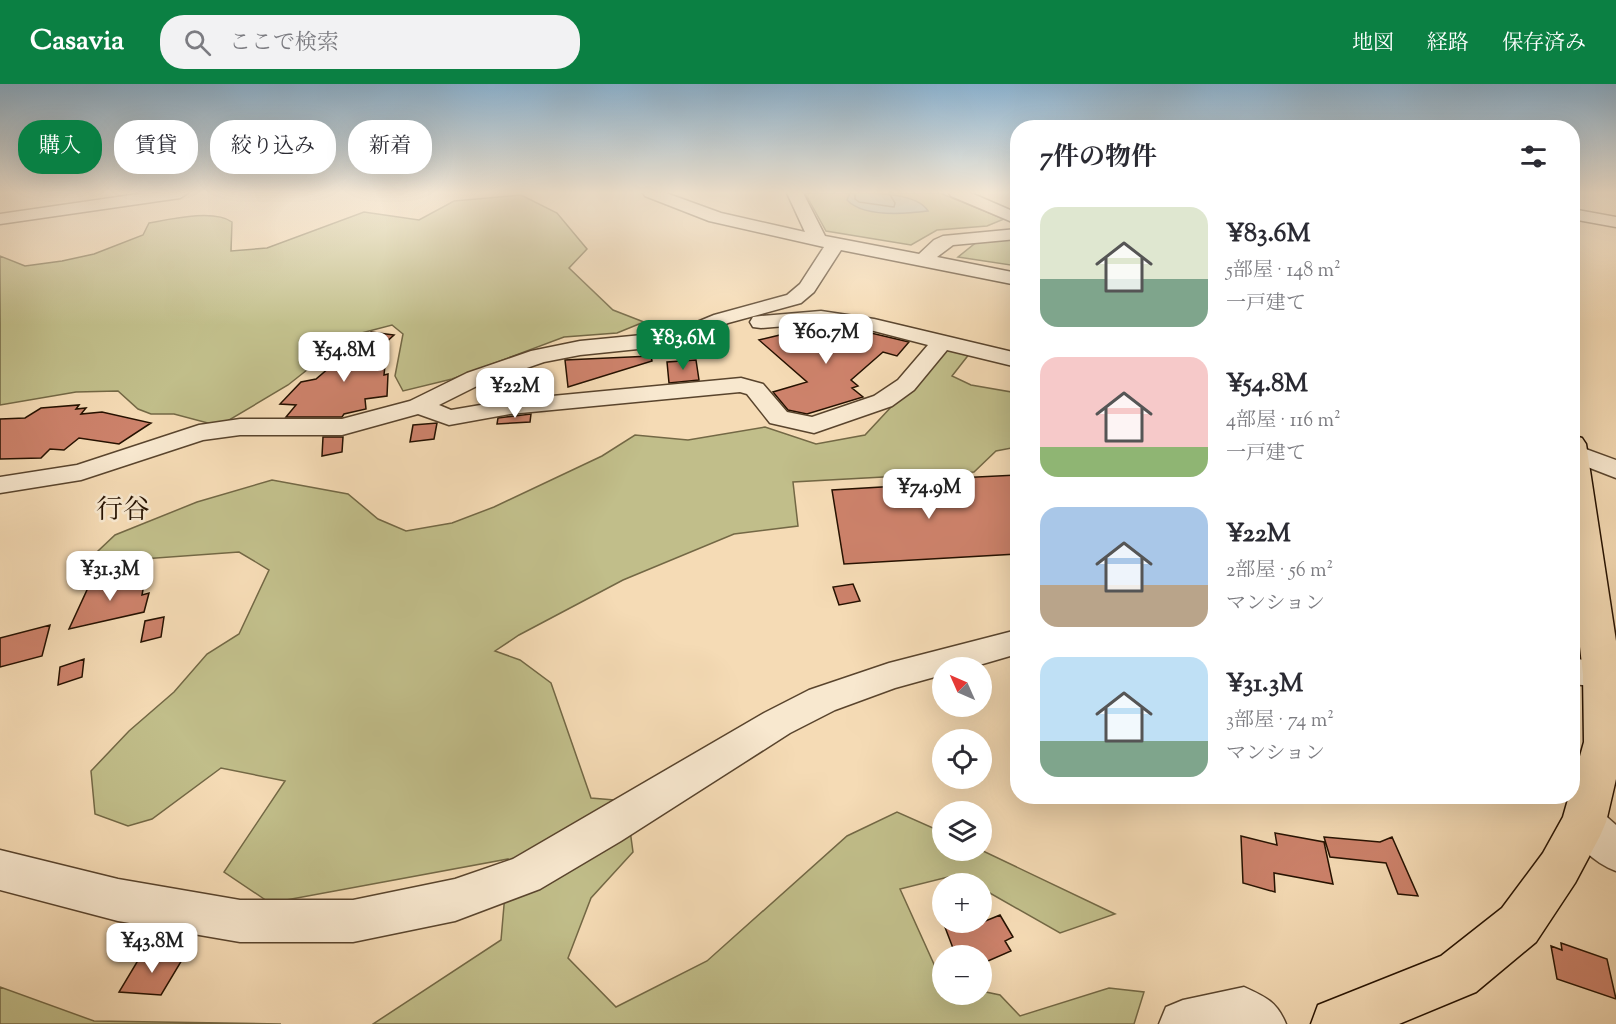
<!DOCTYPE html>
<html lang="ja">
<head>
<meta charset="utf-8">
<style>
  :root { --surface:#fff; --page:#f2f2f3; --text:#2b2b33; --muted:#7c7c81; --accent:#0b8043 }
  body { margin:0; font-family:"Sorts Mill Goudy","Noto Serif JP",serif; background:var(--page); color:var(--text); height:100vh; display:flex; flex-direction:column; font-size:22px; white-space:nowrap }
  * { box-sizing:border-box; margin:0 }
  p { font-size:20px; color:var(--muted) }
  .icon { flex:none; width:33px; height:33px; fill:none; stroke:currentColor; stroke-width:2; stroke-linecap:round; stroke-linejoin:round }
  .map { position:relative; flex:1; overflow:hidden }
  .details { position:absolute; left:1010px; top:36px; width:570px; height:684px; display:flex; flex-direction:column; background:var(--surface); border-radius:24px; box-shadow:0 6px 24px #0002 }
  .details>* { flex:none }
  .top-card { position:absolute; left:18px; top:36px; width:570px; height:54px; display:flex; gap:12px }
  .needle { width:39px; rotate:315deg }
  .fabs { position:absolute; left:932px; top:573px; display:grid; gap:12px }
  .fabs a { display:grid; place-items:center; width:60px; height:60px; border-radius:50%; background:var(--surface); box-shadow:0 6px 24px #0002; font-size:30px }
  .price { position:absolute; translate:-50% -51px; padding:0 14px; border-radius:12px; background:#fff; color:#222; font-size:20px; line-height:39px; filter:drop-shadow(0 2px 3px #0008) }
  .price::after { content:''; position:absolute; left:50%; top:36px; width:18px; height:14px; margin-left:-9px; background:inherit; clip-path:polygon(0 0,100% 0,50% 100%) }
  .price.active { background:var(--accent); color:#fff }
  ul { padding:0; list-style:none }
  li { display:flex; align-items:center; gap:18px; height:150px; padding:0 30px }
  li span { display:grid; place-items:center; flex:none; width:168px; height:120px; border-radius:18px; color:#555 }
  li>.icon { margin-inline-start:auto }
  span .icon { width:72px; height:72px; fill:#fffc; stroke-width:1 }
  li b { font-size:26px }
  h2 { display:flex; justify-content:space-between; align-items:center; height:72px; padding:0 30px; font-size:26px }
  .tag { padding:0 21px; border-radius:24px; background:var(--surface); box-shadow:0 6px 24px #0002; font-size:21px; line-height:54px }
  .tag.active { background:var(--accent); color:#fff }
  header { display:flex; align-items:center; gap:36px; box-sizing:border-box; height:84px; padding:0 30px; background:var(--accent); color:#fff }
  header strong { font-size:28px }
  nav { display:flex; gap:33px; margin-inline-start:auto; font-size:21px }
  .search { width:420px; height:54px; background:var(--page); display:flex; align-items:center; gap:15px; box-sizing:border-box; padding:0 21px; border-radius:24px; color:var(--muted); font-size:22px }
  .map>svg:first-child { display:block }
  .green { fill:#c1be8a; stroke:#736845; stroke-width:1.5 }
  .water { fill:#a3b8ba; stroke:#717570; stroke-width:1.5 }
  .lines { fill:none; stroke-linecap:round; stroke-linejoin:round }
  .shore { stroke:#64645d; stroke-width:1.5 }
  .building { fill:#cd826b; stroke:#251100; stroke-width:1.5 }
  .minor-casing { stroke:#59442d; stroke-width:3 }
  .major-casing { stroke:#251100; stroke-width:3 }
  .minor { fill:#f8e8cf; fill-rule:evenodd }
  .major { fill:#f5dbb5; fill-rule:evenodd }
  .labels { text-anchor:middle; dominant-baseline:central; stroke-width:5; stroke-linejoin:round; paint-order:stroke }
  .neighbourhood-label { font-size:27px; fill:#251100; stroke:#f8e8cf }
</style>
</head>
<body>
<header>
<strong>Casavia</strong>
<div class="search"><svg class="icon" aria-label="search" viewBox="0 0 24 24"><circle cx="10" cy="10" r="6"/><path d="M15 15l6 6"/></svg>ここで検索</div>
<nav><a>地図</a><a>経路</a><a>保存済み</a></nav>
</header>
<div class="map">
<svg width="1616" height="940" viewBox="0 0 1616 940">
  <rect width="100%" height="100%" fill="#f5dbb5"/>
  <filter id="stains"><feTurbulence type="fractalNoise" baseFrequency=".00333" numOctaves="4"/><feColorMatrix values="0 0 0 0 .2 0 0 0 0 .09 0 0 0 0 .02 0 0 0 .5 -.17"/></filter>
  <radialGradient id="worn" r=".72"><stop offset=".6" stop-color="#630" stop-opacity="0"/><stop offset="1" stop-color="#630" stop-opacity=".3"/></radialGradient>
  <path class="green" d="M805 109H940L1004 135 987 142 937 146 911 161 826 147Z
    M521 111 557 129 587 165 569 184 613 226 644 238 617 249 564 253 452 295 403 307 395 292 403 250 392 241 350 252 288 301 219 342 174 330H151L138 325 118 307 76 308 0 321V172L25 182 62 177 94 170 143 151 149 139C171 135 214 125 232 138L231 167 267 164 364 128 419 136 454 117Z
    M1017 149V182L958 173 978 157Z
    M945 265 970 269 952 292 971 301 1017 309V363L996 367 974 388 793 398 798 442 734 450 623 496 519 551 495 567 520 576 551 599 591 714 626 717 633 768 591 814 568 874 616 923 707 877 847 752 897 728 942 748V766H981L1115 830 1060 849 981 804V800L972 799 956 791 900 805 942 898V910H981V907L1000 911 1020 932 1109 904 1144 908 1134 940H373L501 856 508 775 270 819 224 788 285 697 221 684 152 735 128 742 95 730 91 687 129 647 174 608 207 570 239 550 269 486 239 468 101 478 97 468 115 451 197 418 272 396 348 410 378 435 406 447 452 439 494 423 602 372 635 351 688 356 765 343 816 360 865 351Z
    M0 903 94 937 281 940H0Z"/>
  <path class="water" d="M850 109C870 109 917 108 928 127 905 130 864 134 847 116Z"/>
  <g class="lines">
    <path class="shore" d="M855 109V115L859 118 894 123 895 119 889 109"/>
  </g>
  <path class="building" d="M817 242 859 261 871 249 909 258 897 272 883 268 851 296 858 302 852 304 863 313 807 330 788 326 773 308 807 298 759 256 784 250 798 243Z
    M371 248 394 251 372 271 386 272 384 291 388 290 387 312 365 315 366 325 344 330 342 333H286L296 321 280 320 301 298 316 295Z
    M651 272 652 277 568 303 565 276Z
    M696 276 699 296 669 299 667 278Z
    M518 289 525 296 538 292V311L503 315 505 306 498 296Z
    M79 321 76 325 86 324 81 330 102 328 151 339 119 360 79 354 64 366 50 365 41 374 0 375V335L25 334 41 324Z
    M531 330 530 338 497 340 498 334Z
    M437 339 434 355 410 358 413 341Z
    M323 353H343L342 368 322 372Z
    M1017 391V470L844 480 832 406 898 402 897 397Z
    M112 489 106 504 145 495 142 511 149 509 144 528 69 545 93 493Z
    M853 500 860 517 839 521 833 503Z
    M164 533 161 553 141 558 145 537Z
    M50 541 42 572 0 583V554Z
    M84 575 82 593 58 601 60 583Z
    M1275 749 1324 758 1333 800 1274 789 1275 808 1243 799 1241 752 1277 761Z
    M1324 753 1380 758 1392 753 1418 812 1398 810 1386 779 1330 773Z
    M1000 831 1013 853 1005 857 1011 867 981 880V872H956L943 838H983Z
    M1561 859 1607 875 1616 915 1557 895 1551 862 1562 866Z
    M143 868 185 871 161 911 119 908Z"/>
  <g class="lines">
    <defs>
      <path id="minor" d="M145 109H188L180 114 0 140V130Z
        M643 109H666L721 129 805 148 787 109H803L825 152 919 170 934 156 943 152 1017 145V155L953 161 937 173 1017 189V201L841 166 814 208 801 219 728 239 677 261 580 271 544 278 483 299 439 321 451 326 510 316 741 294 763 300 787 328 812 333 874 312 898 296 928 261 874 247 821 239 761 244 753 243 750 238 753 233 761 232 821 227 874 235 1017 269V283L947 266 914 306 892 322 814 349 770 339 747 310 740 308 510 330 449 341 418 330 342 351H240L203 356 81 396 0 409V393L77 381 199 341 240 335H342L410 317 467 289 531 267 580 257 673 248 714 231 787 211 800 200 824 163 709 137 645 112Z
        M949 109H971L1017 129V140L951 112Z
        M1572 125 1616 133V143L1572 135Z
        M1572 360 1616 376V394L1572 377Z
        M1017 546V570L969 584H942V591L895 604 835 626 790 649 621 757 540 805 455 837 353 858H240L118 837 0 806V766L118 795 240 816H353L455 795 513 775 764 629 809 606 889 579Z
        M1572 574 1614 581V599L1602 603 1572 600Z
        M1584 720 1598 725 1616 741V787C1594 779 1574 759 1564 738L1570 725Z
        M1244 903C1266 913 1277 918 1286 940H1159L1166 923 1183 916Z"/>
      <path id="major" d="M1572 351 1582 354 1586 360 1616 557V695L1606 738 1600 752 1575 799 1536 858 1476 908 1399 940H1311L1318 921 1441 872 1502 824 1543 769 1563 733 1569 712H1572V701L1584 658 1583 590 1572 490Z"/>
    </defs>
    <use href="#minor" class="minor-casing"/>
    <use href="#major" class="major-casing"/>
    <use href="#minor" class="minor"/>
    <use href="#major" class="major"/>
  </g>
  <linearGradient id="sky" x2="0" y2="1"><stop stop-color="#8cb6d6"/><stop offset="0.45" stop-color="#faefde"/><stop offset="1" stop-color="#faefde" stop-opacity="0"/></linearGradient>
  <rect width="1616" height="241" fill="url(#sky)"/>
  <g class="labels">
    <g class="neighbourhood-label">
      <text x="123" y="427">行谷</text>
    </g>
  </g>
  <rect width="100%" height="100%" filter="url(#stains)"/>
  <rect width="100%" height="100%" fill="url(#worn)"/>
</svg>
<div class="fabs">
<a><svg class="needle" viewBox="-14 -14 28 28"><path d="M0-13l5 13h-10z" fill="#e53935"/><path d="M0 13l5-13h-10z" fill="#7c7c81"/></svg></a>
<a><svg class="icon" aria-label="locate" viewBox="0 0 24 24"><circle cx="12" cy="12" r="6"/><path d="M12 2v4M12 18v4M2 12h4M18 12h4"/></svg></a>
<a><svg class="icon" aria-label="layers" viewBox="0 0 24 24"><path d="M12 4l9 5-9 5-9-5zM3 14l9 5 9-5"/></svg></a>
<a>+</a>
<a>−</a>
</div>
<b class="price" style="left:826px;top:281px">¥60.7M</b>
<b class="price active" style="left:683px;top:287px">¥83.6M</b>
<b class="price" style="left:344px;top:299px">¥54.8M</b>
<b class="price" style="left:515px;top:335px">¥22M</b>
<b class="price" style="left:929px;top:436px">¥74.9M</b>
<b class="price" style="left:110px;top:518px">¥31.3M</b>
<b class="price" style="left:152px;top:890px">¥43.8M</b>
<div class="top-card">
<a class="tag active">購入</a>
<a class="tag">賃貸</a>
<a class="tag">絞り込み</a>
<a class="tag">新着</a>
</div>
<section class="details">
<h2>7件の物件<svg class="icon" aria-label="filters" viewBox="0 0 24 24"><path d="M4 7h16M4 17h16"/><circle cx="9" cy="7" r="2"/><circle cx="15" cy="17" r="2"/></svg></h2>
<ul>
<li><span style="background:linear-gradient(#dfe7d0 60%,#7fa58c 0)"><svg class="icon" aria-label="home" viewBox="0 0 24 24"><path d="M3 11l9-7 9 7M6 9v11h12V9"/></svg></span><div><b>¥83.6M</b><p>5部屋 · 148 m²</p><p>一戸建て</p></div></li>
<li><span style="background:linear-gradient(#f6c9c9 75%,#8fb573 0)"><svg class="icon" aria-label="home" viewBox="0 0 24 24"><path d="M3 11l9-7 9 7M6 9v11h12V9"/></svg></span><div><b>¥54.8M</b><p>4部屋 · 116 m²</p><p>一戸建て</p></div></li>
<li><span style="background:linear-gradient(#a9c7e8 65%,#b9a48a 0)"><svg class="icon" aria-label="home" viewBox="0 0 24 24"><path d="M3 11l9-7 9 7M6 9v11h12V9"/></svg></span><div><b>¥22M</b><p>2部屋 · 56 m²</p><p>マンション</p></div></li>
<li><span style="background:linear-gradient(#bfe0f5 70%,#7fa58c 0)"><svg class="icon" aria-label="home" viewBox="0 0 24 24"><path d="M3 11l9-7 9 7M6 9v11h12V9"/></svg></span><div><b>¥31.3M</b><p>3部屋 · 74 m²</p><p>マンション</p></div></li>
</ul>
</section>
</div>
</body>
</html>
